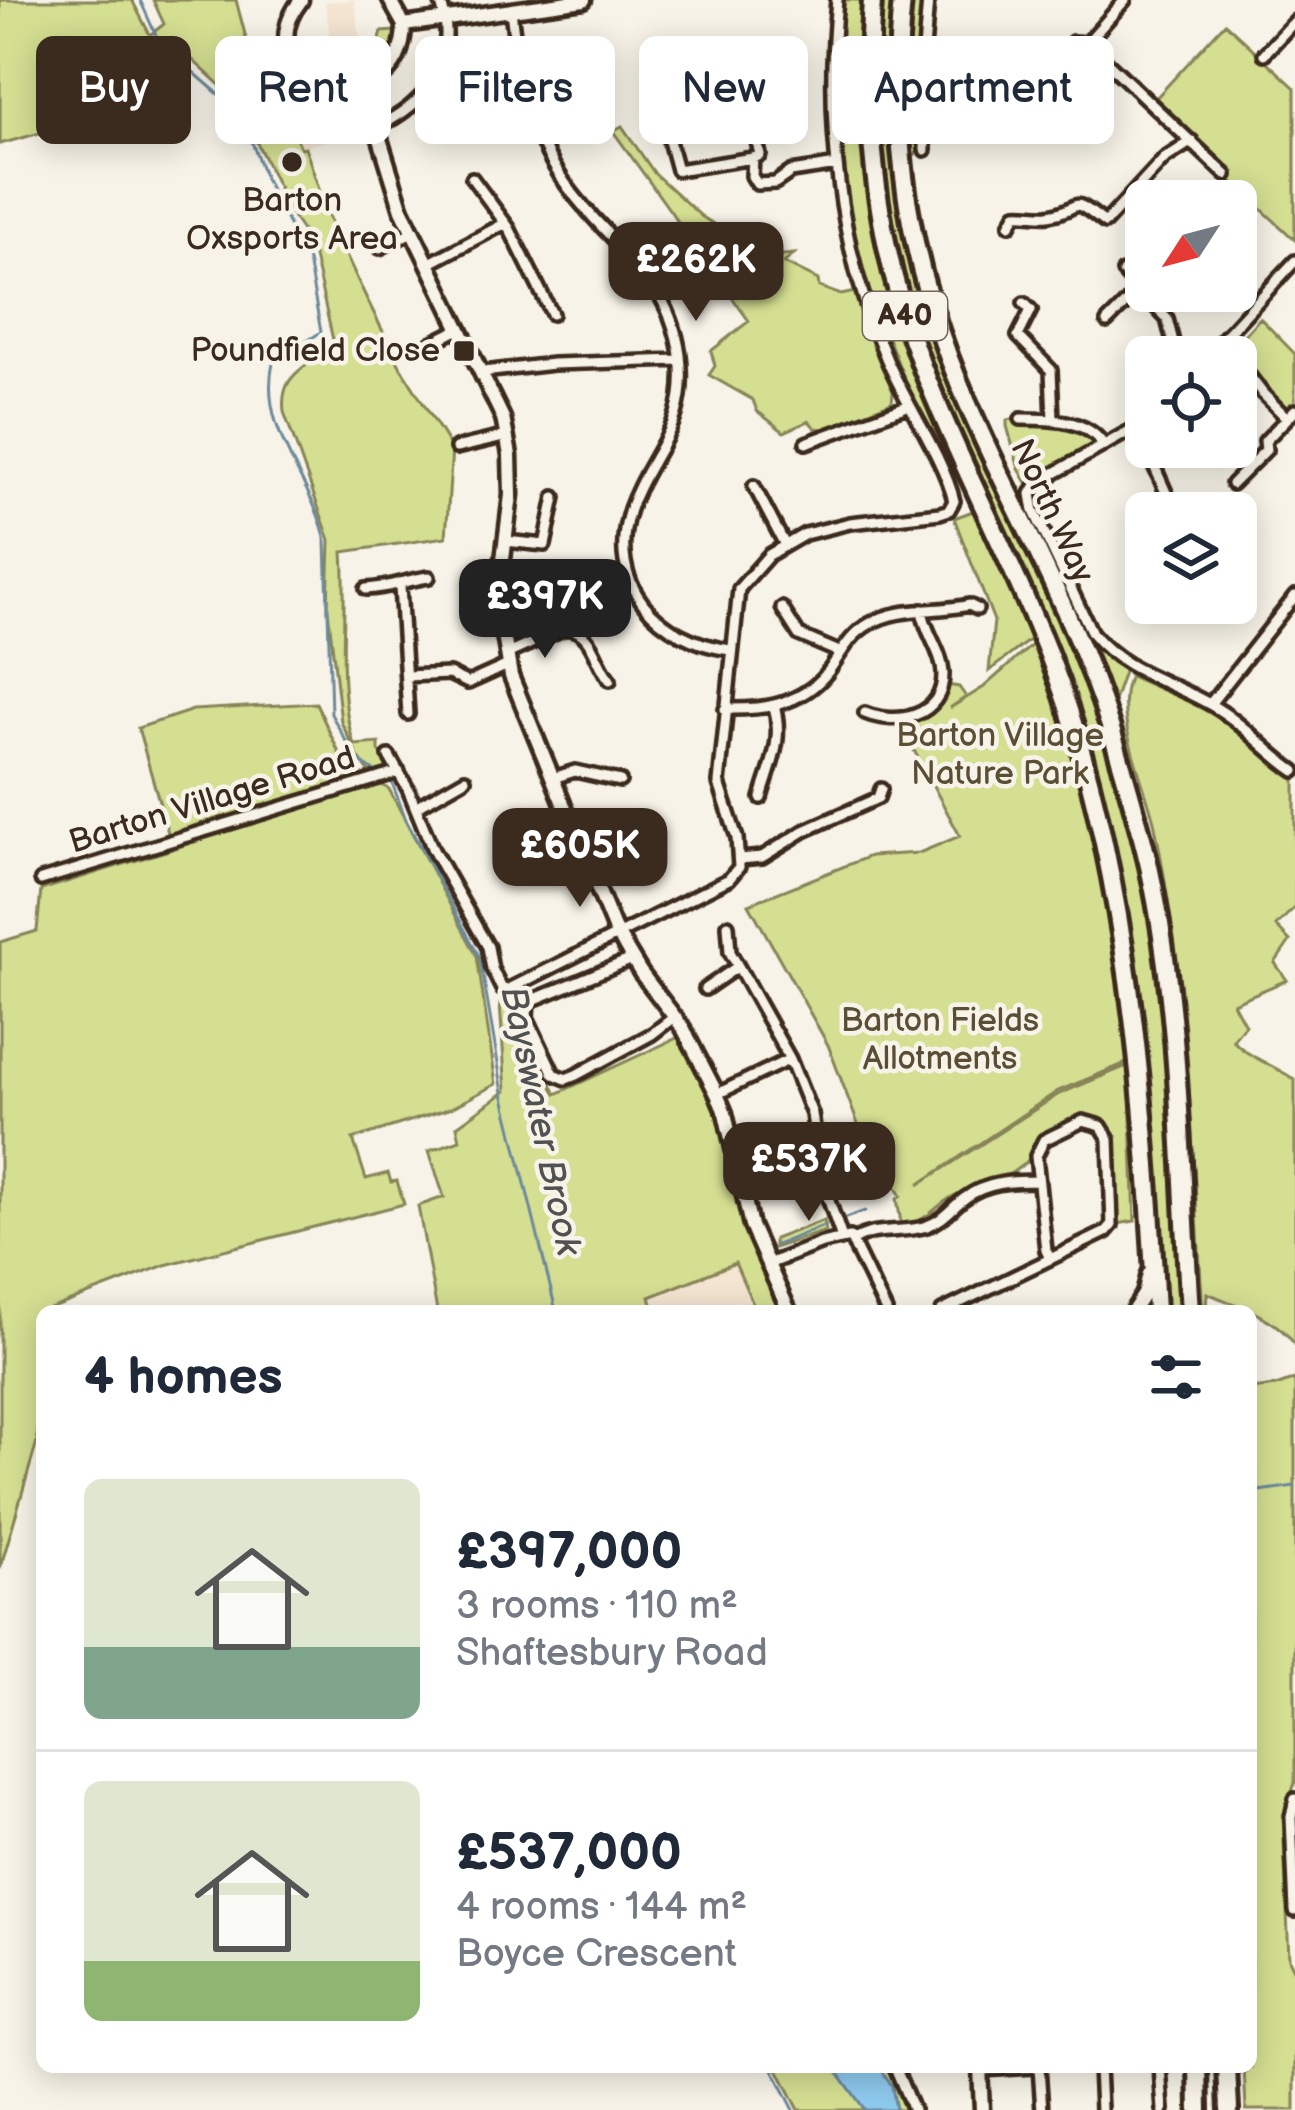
<!DOCTYPE html>
<html lang="en">
<head>
<meta charset="utf-8">
<style>
  :root { --surface:#fff; --page:#f2f2f3; --text:#1f2937; --muted:#747a83; --line:#e0e1e3; --accent:#3b2a1e }
  body { margin:0; font-family:"Balsamiq Sans",sans-serif; background:var(--page); color:var(--text); height:100vh; display:flex; flex-direction:column; font-size:45px; white-space:nowrap }
  * { box-sizing:border-box; margin:0 }
  p { font-size:39px; color:var(--muted) }
  .icon { flex:none; width:66px; height:66px; fill:none; stroke:currentColor; stroke-width:2; stroke-linecap:round; stroke-linejoin:round }
  .map { position:relative; flex:1; overflow:hidden }
  .panel { position:absolute; left:36px; top:1305px; width:1221px; height:768px; display:flex; flex-direction:column; background:var(--surface); border-radius:18px; box-shadow:0 6px 30px #0003 }
  .panel>* { flex:none }
  .guide { position:absolute; left:36px; top:36px; width:1224px; height:108px; display:flex; gap:24px }
  .needle { width:78px; rotate:234deg }
  .buttons { position:absolute; left:1125px; top:180px; display:grid; gap:24px }
  .buttons a { display:grid; place-items:center; width:132px; height:132px; border-radius:18px; background:var(--surface); box-shadow:0 6px 30px #0003; font-size:60px }
  .price { position:absolute; translate:-50% -102px; padding:0 27px; border-radius:24px; background:var(--accent); color:#fff; font-size:39px; line-height:78px; filter:drop-shadow(0 3px 6px #0008) }
  .price::after { content:''; position:absolute; left:50%; top:72px; width:36px; height:27px; margin-left:-18px; background:inherit; clip-path:polygon(0 0,100% 0,50% 100%) }
  .price.active { background:#222; color:#fff }
  ul { padding:0; list-style:none }
  li { display:flex; align-items:center; gap:36px; height:300px; padding:0 48px }
  li+li { border-top:3px solid var(--line) }
  li span { display:grid; place-items:center; flex:none; width:336px; height:240px; border-radius:18px; color:#555 }
  li>.icon { margin-inline-start:auto }
  span .icon { width:144px; height:144px; fill:#fffc; stroke-width:1 }
  li b { font-size:51px }
  h2 { display:flex; justify-content:space-between; align-items:center; height:144px; padding:0 48px; font-size:51px }
  .pill { padding:0 42px; border-radius:18px; background:var(--surface); box-shadow:0 6px 30px #0003; font-size:42px; line-height:108px }
  .pill.active { background:var(--accent); color:#fff }
  .map>svg:first-child { display:block }
  .built { fill:#f4e5d2 }
  .green { fill:#d4df92; stroke:#888458; stroke-width:3 }
  .water { fill:#8ec9ee; stroke:#6d899b; stroke-width:3 }
  .lines { fill:none; stroke-linecap:round; stroke-linejoin:round }
  .stream { stroke:#6d899b; stroke-width:3 }
  .minor-casing { stroke:#3b2a1e; stroke-width:18 }
  .tertiary-casing { stroke:#3b2a1e; stroke-width:21 }
  .trunk-casing { stroke:#3b2a1e; stroke-width:26 }
  .minor { stroke:#f7f3e8; stroke-width:9 }
  .tertiary { stroke:#f7f3e8; stroke-width:12 }
  .trunk { stroke:#f7f3e8; stroke-width:16 }
  .poi-dot { fill:#3b2a1e; stroke:#f7f3e8; stroke-width:4.5 }
  .labels { text-anchor:middle; dominant-baseline:central; stroke-width:9; stroke-linejoin:round; paint-order:stroke }
  .shield { fill:#f7f3e8; stroke:#73665b; stroke-width:3 }
  .shield-label { font-size:30px; font-weight:bold; fill:#3b2a1e }
  .poi-label { font-size:33px; fill:#3b2a1e; stroke:#f7f3e8 }
  .street-label { font-size:33px; fill:#3b2a1e; stroke:#f7f3e8 }
  .park-label { font-size:33px; fill:#5a4e35; stroke:#f7f3e8 }
  .water-label { font-size:36px; font-style:italic; fill:#505252; stroke:#f7f3e8 }
</style>
</head>
<body>
<div class="map">
<svg width="1295" height="2110" viewBox="0 0 1295 2110">
  <rect width="100%" height="100%" fill="#f7f3e8"/>
  <filter id="ink" filterUnits="userSpaceOnUse"><feTurbulence type="fractalNoise" baseFrequency=".00833" numOctaves="2"/><feDisplacementMap in="SourceGraphic" scale="24" xChannelSelector="R" yChannelSelector="G"/><feConvolveMatrix kernelMatrix="1 2 1 2 8 2 1 2 1" color-interpolation-filters="sRGB"/></filter>
  <g filter="url(#ink)">
    <path class="built" d="M354 0 364 67 335 71 325 2Z
      M351 94 358 100 366 129 301 148 286 116 312 96 315 101Z
      M755 1255 780 1311H654L649 1298Z"/>
    <path class="green" d="M0 0H132L150 35 164 24 153 0H236L257 80 278 78 284 84 271 97 286 116 301 148 305 147 328 216 361 287 401 368 452 449 446 537 343 552C348 617 335 683 354 745L379 743V751L391 766 390 772 373 777 358 757 341 722 328 609 330 540 284 412C279 369 311 370 333 340L311 244 294 219 236 100 186 54 117 112 0 144Z
      M840 0H865L863 135 874 213 961 485 935 431 925 426 914 403 859 265 840 159 837 86Z
      M877 0H894C884 91 893 180 914 269 990 447 1079 625 1128 813 1170 974 1173 1145 1181 1311H1162L1100 797 914 327 884 208 874 72Z
      M907 0H924L921 127 914 137 915 144 922 149 907 160 903 35Z
      M1225 23 1295 88V240L1229 179 1234 172 1156 98Z
      M396 31 389 57 369 74 366 53 379 43 382 32Z
      M622 126 655 174 701 216 765 257 794 254 784 263 818 280 819 287 841 295 855 292 893 392 892 402 825 429 815 428 809 421 784 432 757 411 753 400 709 375 715 366 711 351 749 321 613 131Z
      M1260 318 1295 354V402L1290 407 1284 406 1233 347Z
      M1018 418 1020 426H1049L1087 434 1094 444 1041 474 1029 486 1019 469 1007 426V420Z
      M973 511 1032 638 989 671 994 621 954 518Z
      M1089 634 1111 660 1125 669 1114 701Z
      M1033 644 1062 722 1080 785 1086 782 1095 815V848L1116 922 1132 1055 1129 1062 1058 1091 918 1185 1059 1094 1129 1065 1135 1221 1112 1225 1108 1139 1101 1126C1055 1113 1041 1160 1004 1177 987 1185 967 1187 950 1198 932 1209 924 1225 901 1223L897 1199 901 1196 859 1127 828 1045 749 904 870 856 919 853 960 836 902 728C922 719 942 706 947 685L959 687 966 697 950 708 984 687Z
      M1130 676 1220 715 1295 775V907L1276 926 1290 941 1275 963 1287 980 1233 1003 1245 1025 1233 1040C1245 1056 1276 1066 1295 1080V1345C1276 1316 1238 1306 1207 1293L1206 1311H1203C1192 1149 1187 986 1155 826 1146 784 1111 715 1130 676Z
      M316 703 346 768 358 778 169 836 138 728 193 710Z
      M380 784 389 789 477 956 496 1084 451 1108 353 1139 366 1179 388 1173 391 1182 397 1181 404 1204 165 1265 34 1315 40 1366 37 1442 0 1569V942L37 931 41 890Z
      M519 1000 520 1023 556 1094 679 1037 718 1115 742 1225 780 1311H756L735 1263 650 1297 654 1311H437L418 1206 444 1197 429 1151 460 1140 457 1126 506 1091 500 1004Z
      M824 1220 826 1231 774 1248V1239Z
      M1295 1379V1783L1283 1817 1289 1959 1295 1972V2110H1246L1244 2067H1251V1389L1276 1386Z
      M777 2067H889L908 2110H799Z"/>
    <path class="water" d="M834 2067 881 2069 892 2086 896 2110H865Z"/>
    <g class="lines">
      <path class="stream" d="M140 0 159 42 223 98 248 131 266 181 308 261 321 332 273 363C258 431 313 480 326 541L331 714 356 759 392 783 407 822 480 958 503 1093 556 1311
        M505 1005 507 1004
        M840 1220 865 1211
        M776 1245 826 1225
        M1251 1492 1295 1486
        M772 2067 794 2110"/>
      <defs>
        <path id="minor" d="M1125 0 1087 43 1226 175
          M511 10C518 73 528 130 565 183 607 244 669 273 680 355 689 430 651 449 630 509 605 585 658 640 730 650
          M1264 54 1295 21
          M1026 98 1073 42 1087 43
          M374 128C428 105 460 59 440 0
          M925 150 924 50 928 0
          M753 158 677 170 665 126 667 117 687 110 699 96 740 88 747 95 760 155 753 158 752 176 757 184 775 183 791 172 837 165
          M472 178 509 228 552 314
          M1010 225 1016 214C1027 213 1038 216 1048 215 1085 209 1067 193 1105 223L1164 159 1192 141
          M380 248 412 232
          M428 264 504 224
          M1123 272 1167 319 1173 342 1182 357
          M1024 303 1031 310 1018 336 1051 370 1053 420
          M1107 322 1138 291
          M431 343 461 328
          M1206 357 1295 261
          M1236 358 1263 394 1287 418
          M483 372 553 364 680 360
          M1146 417 1133 429 1037 483 1031 494 1034 511 1092 633C1126 675 1177 682 1221 711 1248 728 1268 753 1295 771
          M1021 419C1050 419 1086 419 1103 444
          M1133 429 1148 452 1172 506
          M806 443 907 406
          M456 448 507 436
          M1232 484 1266 450 1265 441 1295 410
          M754 486 784 543
          M505 541 545 545 555 497
          M400 587 408 714
          M366 589C390 588 406 580 429 577
          M782 608 799 635 839 652
          M507 654 565 628C594 630 594 662 610 680
          M406 676 449 674 468 683 508 665
          M1210 704 1295 596
          M725 709C763 710 801 705 827 673 841 655 848 636 869 624 899 606 936 613 969 605L977 609
          M865 713C897 726 944 717 943 673 942 651 925 633 922 610
          M389 756 408 789 433 850 488 947 492 969 502 989 507 990 729 879 739 867 737 838 719 783 739 589 769 555 805 534 850 523 940 513 949 510 954 501C944 459 905 402 887 360 838 248 825 120 837 0
          M553 778 575 771 620 781
          M761 798C770 766 784 741 774 706
          M416 807 465 779
          M740 859 762 857 804 831 878 798 881 789
          M41 880 399 772
          M728 925 730 952 790 1059 812 1114 821 1178 842 1238
          M632 959 528 1002 527 1017 554 1074 566 1079 576 1075 652 1034 674 1017
          M705 989 737 967
          M717 1094 790 1059
          M1083 1121 1101 1126 1109 1139 1112 1225 1106 1232 1050 1259 1046 1250 1036 1156 1044 1140Z
          M854 1240C878 1226 902 1234 927 1226 944 1220 951 1208 965 1198 986 1182 1013 1181 1038 1181
          M768 1264 822 1243 850 1237 886 1311
          M942 1311 1050 1259
          M1295 1799 1291 1817 1295 1911
          M895 2067 913 2110
          M1039 2067 1042 2110
          M1099 2067 1101 2110
          M1160 2067 1163 2110
          M980 2070 1034 2067"/>
        <path id="tertiary" d="M301 0C237 83 402 133 404 25L390 0
          M404 25 584 0
          M363 84 402 210 503 418 510 455 511 495 498 600 511 676 614 928 641 973 683 1028 717 1094 725 1113 751 1226 789 1311
          M1133 1311 1144 1294 1149 1274
          M980 2067 982 2110"/>
        <path id="trunk" d="M872 0C863 125 877 249 922 366 970 491 1039 607 1077 736 1132 923 1146 1117 1156 1311
          M902 0C890 122 906 244 949 358 997 483 1069 597 1110 726 1124 772 1138 819 1149 866 1181 1011 1180 1164 1190 1311
          M1198 2067 1199 2110
          M1227 2067 1229 2110"/>
      </defs>
      <use href="#minor" class="minor-casing"/>
      <use href="#tertiary" class="tertiary-casing"/>
      <use href="#trunk" class="trunk-casing"/>
      <use href="#minor" class="minor"/>
      <use href="#tertiary" class="tertiary"/>
      <use href="#trunk" class="trunk"/>
    </g>
  </g>
  <g class="poi-dot">
    <circle cx="292" cy="162" r="12"/>
    <rect x="452" y="339" width="24" height="24" rx="6"/>
  </g>
  <g class="labels">
    <rect class="shield" x="863" y="292" width="84" height="48" rx="9"/>
    <g class="shield-label">
      <text x="905" y="316">A40</text>
    </g>
    <g class="poi-label">
      <text x="292" y="201">Barton<tspan x="292" dy="38">Oxsports Area</tspan></text>
      <text x="440" y="351" text-anchor="end">Poundfield Close</text>
    </g>
    <g class="street-label">
      <text transform="translate(1052 511) rotate(65)">North Way</text>
      <text transform="translate(212 800) rotate(-17)">Barton Village Road</text>
    </g>
    <g class="park-label">
      <text x="1000" y="736">Barton Village<tspan x="1000" dy="38">Nature Park</tspan></text>
      <text x="940" y="1021">Barton Fields<tspan x="940" dy="38">Allotments</tspan></text>
    </g>
    <g class="water-label">
      <text transform="translate(540 1121) rotate(78)">Bayswater Brook</text>
    </g>
  </g>
</svg>
<div class="buttons">
<a><svg class="needle" viewBox="-14 -14 28 28"><path d="M0-13l5 13h-10z" fill="#e53935"/><path d="M0 13l5-13h-10z" fill="#747a83"/></svg></a>
<a><svg class="icon" aria-label="locate" viewBox="0 0 24 24"><circle cx="12" cy="12" r="6"/><path d="M12 2v4M12 18v4M2 12h4M18 12h4"/></svg></a>
<a><svg class="icon" aria-label="layers" viewBox="0 0 24 24"><path d="M12 4l9 5-9 5-9-5zM3 14l9 5 9-5"/></svg></a>
</div>
<b class="price" style="left:696px;top:324px">£262K</b>
<b class="price active" style="left:545px;top:661px">£397K</b>
<b class="price" style="left:580px;top:910px">£605K</b>
<b class="price" style="left:809px;top:1224px">£537K</b>
<div class="guide">
<a class="pill active">Buy</a>
<a class="pill">Rent</a>
<a class="pill">Filters</a>
<a class="pill">New</a>
<a class="pill">Apartment</a>
</div>
<section class="panel">
<h2>4 homes<svg class="icon" aria-label="filters" viewBox="0 0 24 24"><path d="M4 7h16M4 17h16"/><circle cx="9" cy="7" r="2"/><circle cx="15" cy="17" r="2"/></svg></h2>
<ul>
<li><span style="background:linear-gradient(#dfe7d0 70%,#7fa58c 0)"><svg class="icon" aria-label="home" viewBox="0 0 24 24"><path d="M3 11l9-7 9 7M6 9v11h12V9"/></svg></span><div><b>£397,000</b><p>3 rooms · 110 m²</p><p>Shaftesbury Road</p></div></li>
<li><span style="background:linear-gradient(#dfe7d0 75%,#8fb573 0)"><svg class="icon" aria-label="home" viewBox="0 0 24 24"><path d="M3 11l9-7 9 7M6 9v11h12V9"/></svg></span><div><b>£537,000</b><p>4 rooms · 144 m²</p><p>Boyce Crescent</p></div></li>
</ul>
</section>
</div>
</body>
</html>
